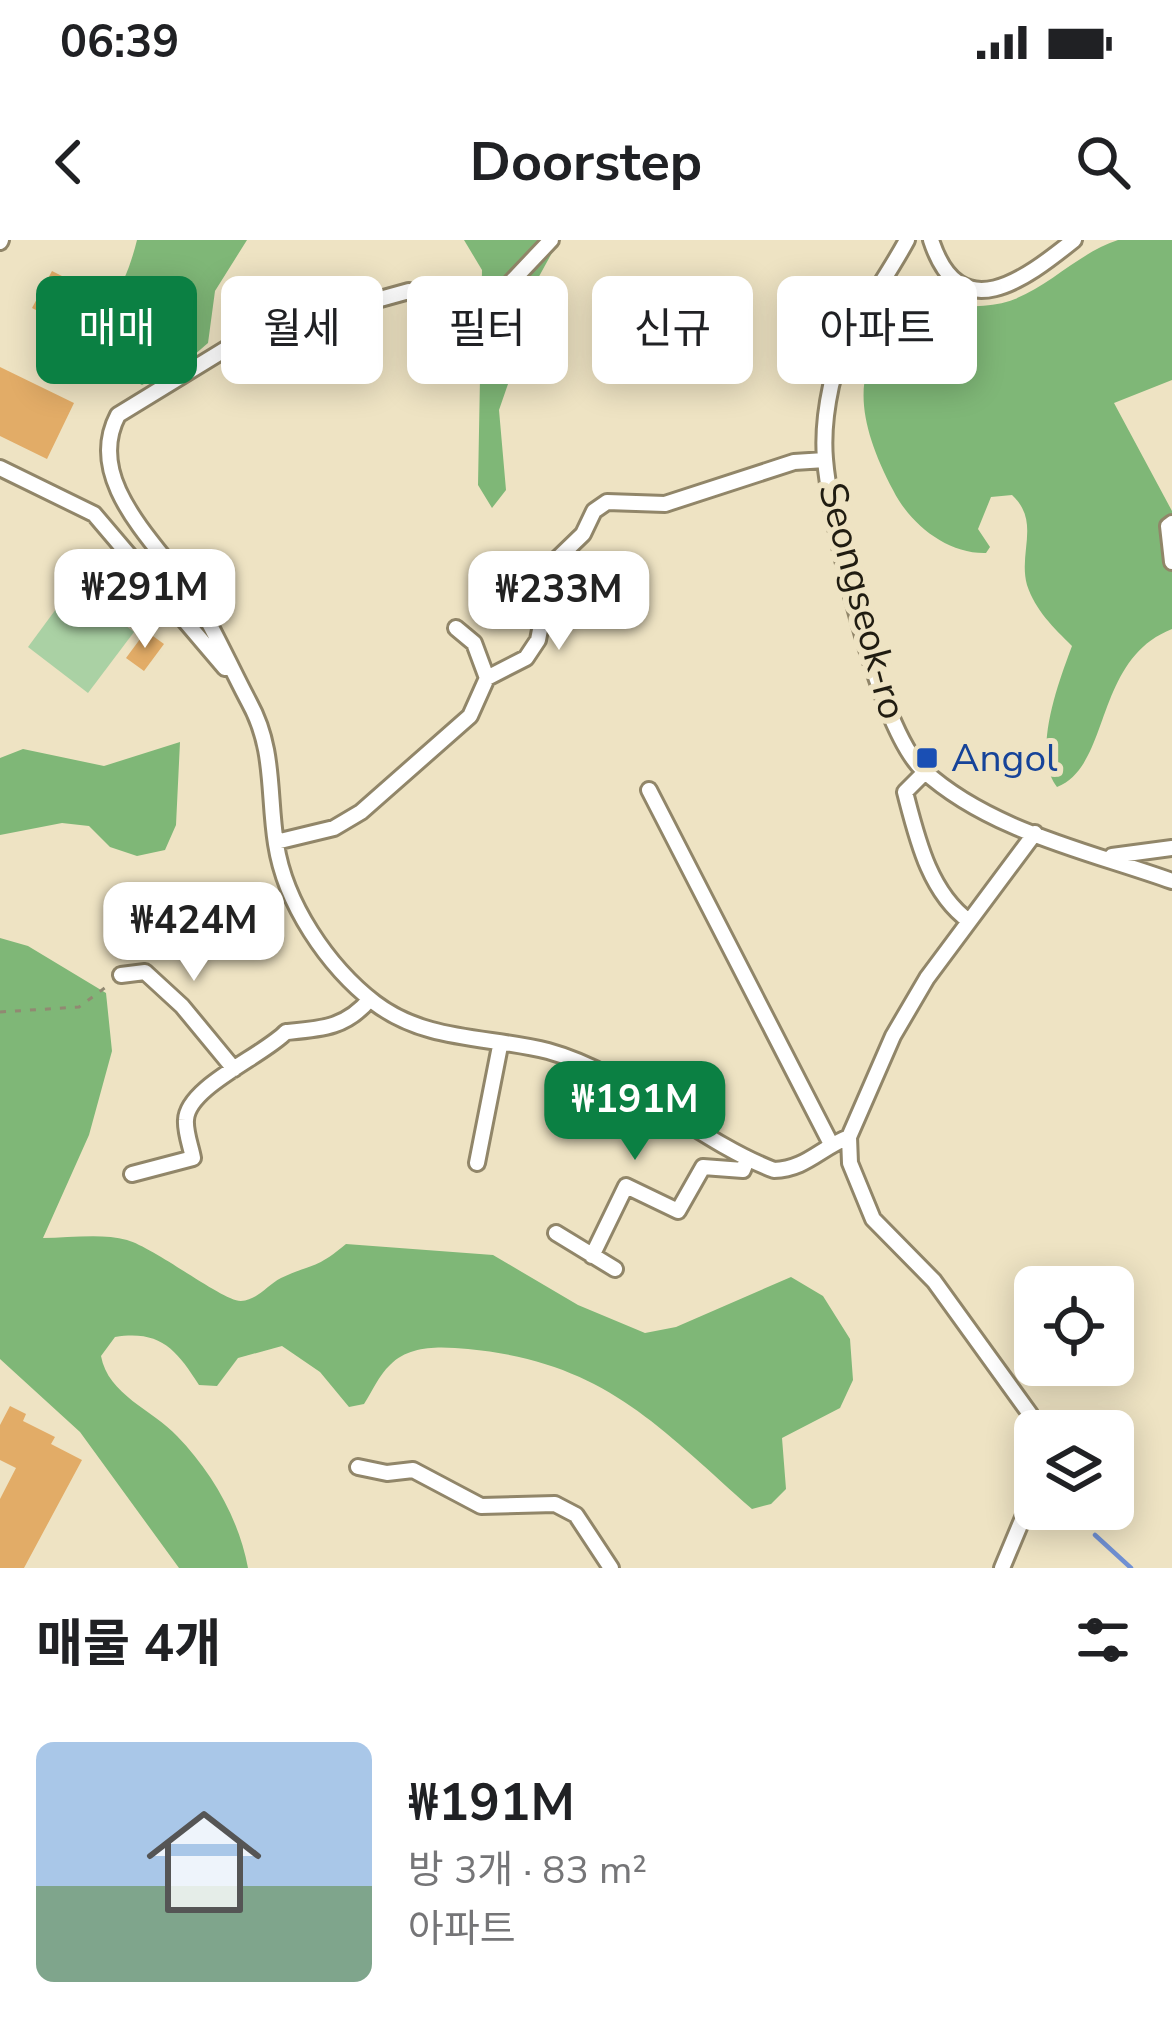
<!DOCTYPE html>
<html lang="ko">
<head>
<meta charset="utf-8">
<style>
  :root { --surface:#fff; --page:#f2f2f2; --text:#202124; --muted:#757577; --accent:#0b8043 }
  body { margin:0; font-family:"Nunito Sans","Noto Sans KR",sans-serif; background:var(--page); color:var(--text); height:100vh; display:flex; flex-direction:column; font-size:45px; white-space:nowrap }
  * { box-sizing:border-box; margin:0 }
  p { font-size:39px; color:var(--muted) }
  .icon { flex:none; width:66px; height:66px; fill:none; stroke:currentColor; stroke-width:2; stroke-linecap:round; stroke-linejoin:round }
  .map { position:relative; height:1328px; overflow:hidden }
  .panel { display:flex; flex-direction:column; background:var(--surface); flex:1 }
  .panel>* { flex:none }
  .guide { position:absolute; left:36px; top:36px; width:1101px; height:108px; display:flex; gap:24px }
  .buttons { position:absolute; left:1014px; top:1026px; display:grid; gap:24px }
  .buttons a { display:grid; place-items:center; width:120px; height:120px; border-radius:18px; background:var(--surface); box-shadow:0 6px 30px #0003; font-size:60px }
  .price { position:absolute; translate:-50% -102px; padding:0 27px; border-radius:24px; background:#fff; color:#222; font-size:39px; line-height:78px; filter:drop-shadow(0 3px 6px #0008) }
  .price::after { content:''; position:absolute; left:50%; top:72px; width:36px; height:27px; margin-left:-18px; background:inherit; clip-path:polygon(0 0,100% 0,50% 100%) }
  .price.active { background:var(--accent); color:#fff }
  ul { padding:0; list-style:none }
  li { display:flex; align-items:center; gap:36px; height:300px; padding:0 36px }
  li span { display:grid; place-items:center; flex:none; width:336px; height:240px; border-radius:18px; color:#555 }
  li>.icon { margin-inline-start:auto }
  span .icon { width:144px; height:144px; fill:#fffc; stroke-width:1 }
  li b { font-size:51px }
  h2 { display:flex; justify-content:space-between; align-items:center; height:144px; padding:0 36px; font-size:51px }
  .tag { padding:0 42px; border-radius:18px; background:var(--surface); box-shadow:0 6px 30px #0003; font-size:42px; line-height:108px }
  .tag.active { background:var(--accent); color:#fff }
  .status { display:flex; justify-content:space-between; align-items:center; height:84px; padding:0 60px; background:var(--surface); direction:ltr }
  .status svg { height:33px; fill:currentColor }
  header { display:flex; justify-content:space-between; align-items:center; height:156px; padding:0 36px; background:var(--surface); font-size:54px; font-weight:700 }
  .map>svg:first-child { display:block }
  .green { fill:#aad1a4 }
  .forest { fill:#7fb777 }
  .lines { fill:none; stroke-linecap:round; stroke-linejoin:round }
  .stream { stroke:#7090d3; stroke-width:4.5 }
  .building { fill:#e2ac67 }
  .minor-casing { stroke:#918669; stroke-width:20 }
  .path { stroke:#918972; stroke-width:3; stroke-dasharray:6 9; stroke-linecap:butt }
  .minor { stroke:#fff; stroke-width:14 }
  .transit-dot { fill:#1a4fb4; stroke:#eee3c3; stroke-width:4.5 }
  .labels { text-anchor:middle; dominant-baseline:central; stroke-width:12; stroke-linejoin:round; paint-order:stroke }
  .street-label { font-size:39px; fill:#201c11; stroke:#eee3c3 }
  .transit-label { font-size:39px; fill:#164399; stroke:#eee3c3; text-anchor:start }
</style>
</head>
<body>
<div class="status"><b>06:39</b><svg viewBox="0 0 49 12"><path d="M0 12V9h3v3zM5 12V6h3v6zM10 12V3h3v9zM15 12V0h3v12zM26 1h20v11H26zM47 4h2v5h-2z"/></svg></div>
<header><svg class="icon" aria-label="back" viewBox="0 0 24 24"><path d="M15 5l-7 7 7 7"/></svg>Doorstep<svg class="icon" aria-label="search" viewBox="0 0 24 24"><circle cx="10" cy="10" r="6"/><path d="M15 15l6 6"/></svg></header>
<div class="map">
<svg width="1172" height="1328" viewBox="0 0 1172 1328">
  <rect width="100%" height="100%" fill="#eee3c3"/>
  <path class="green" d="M73 346 134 392 88 453 28 407Z"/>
  <path class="forest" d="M137 0H247L215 51 208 103 186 122 142 145 78 111 74 98C111 71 126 44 137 0Z
    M464 0H559L525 62 516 121 499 170 506 250 492 268 478 245 482 30Z
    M1118 0H1172V140L1114 163 1172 271V389C1093 420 1112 525 1057 547 1031 514 1059 441 1072 406 1054 388 1035 370 1027 345 1018 312 1041 282 1012 255L991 257 978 289 990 307 986 313C947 314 910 284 893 250 851 171 843 97 943 70 968 64 991 69 1015 59 1052 44 1079 13 1118 0Z
    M180 502 176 585 165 610 137 616 110 607 89 586 62 583 0 595V518L23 509 104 526Z
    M0 698 28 706 106 753 112 811 89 895 43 998C69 998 102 993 127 1000 157 1009 224 1062 241 1061 258 1060 267 1045 281 1038 313 1023 315 1030 346 1004L493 1015 578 1065 645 1093 676 1087 791 1037 823 1056 850 1099 853 1140 840 1168 782 1198 786 1249 771 1264 752 1269C656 1184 603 1122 468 1109 442 1107 411 1104 390 1125 379 1135 372 1152 364 1164L349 1167 320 1132 282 1106 238 1118 217 1146 199 1145C176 1109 160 1090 115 1097L101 1116C108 1155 153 1170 177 1196 212 1232 239 1279 248 1328H179L80 1192 0 1119Z"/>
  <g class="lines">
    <path class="stream" d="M1095 1295 1131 1328"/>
  </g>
  <path class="building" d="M52 31 66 38 46 75 32 68Z
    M0 127 74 163 47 219 0 196Z
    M118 340 137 354 120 378 93 358 104 341 112 347Z
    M146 391 164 404 144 431 126 418Z
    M10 1166 26 1174 23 1181 55 1197 51 1204 82 1220 24 1328H0V1259L16 1228 0 1220V1185Z"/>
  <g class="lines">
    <defs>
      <path id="minor" d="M551 0 496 58 471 67 409 51 286 85 229 107 118 175C81 245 167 311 199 365 217 396 232 430 249 462 275 509 268 553 276 604 285 663 327 726 375 763 426 802 489 796 548 811 629 833 696 900 774 930 806 929 820 908 849 897
        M907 0C882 47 843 93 831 146 826 169 823 195 825 219 830 282 879 490 923 530 990 591 1088 611 1172 641
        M931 0C960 89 1024 40 1074 0
        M0 2 1 0
        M0 228 94 274 225 428
        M1172 283 1168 286 1172 322
        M456 388 474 403 487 438
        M925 532 905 552C917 598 929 652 969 681
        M649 550 831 904
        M1035 593 927 738 893 796 849 897 850 923 873 979 934 1041 1030 1174 1037 1191
        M276 602 334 588 361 572 470 476 487 438 526 418 538 400 553 323 583 294 594 271 607 262 665 264 794 222 825 220
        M1112 616 1172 608
        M121 735 145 732 182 766 234 829
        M477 923 500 806
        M132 934 193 918C191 907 185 892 186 880 187 847 263 816 286 792 321 789 346 788 370 759
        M556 993 615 1029
        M592 1016 626 946 678 971 703 927 743 930 747 920
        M358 1227 387 1233 413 1230 481 1266 555 1264 576 1275 611 1328
        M1002 1328 1035 1249"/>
    </defs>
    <use href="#minor" class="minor-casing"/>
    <path class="path" d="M0 772 79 767 110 744"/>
    <use href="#minor" class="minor"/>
  </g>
  <rect class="transit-dot" x="915" y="506" width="24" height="24" rx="6"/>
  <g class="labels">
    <g class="street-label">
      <text transform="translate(862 361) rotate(75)">Seongseok-ro</text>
    </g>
    <g class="transit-label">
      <text x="951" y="518">Angol</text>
    </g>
  </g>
</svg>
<div class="buttons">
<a><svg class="icon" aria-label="locate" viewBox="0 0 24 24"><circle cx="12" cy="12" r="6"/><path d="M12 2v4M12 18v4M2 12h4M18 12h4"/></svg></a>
<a><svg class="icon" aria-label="layers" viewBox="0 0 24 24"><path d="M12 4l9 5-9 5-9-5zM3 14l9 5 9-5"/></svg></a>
</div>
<b class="price" style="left:145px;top:411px">₩291M</b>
<b class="price" style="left:559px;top:413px">₩233M</b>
<b class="price" style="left:194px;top:744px">₩424M</b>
<b class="price active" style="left:635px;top:923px">₩191M</b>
<div class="guide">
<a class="tag active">매매</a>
<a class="tag">월세</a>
<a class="tag">필터</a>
<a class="tag">신규</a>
<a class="tag">아파트</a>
</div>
</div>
<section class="panel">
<h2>매물 4개<svg class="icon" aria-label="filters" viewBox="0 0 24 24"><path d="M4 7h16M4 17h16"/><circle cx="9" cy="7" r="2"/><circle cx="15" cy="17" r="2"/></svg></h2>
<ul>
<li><span style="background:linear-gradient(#a9c7e8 60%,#7fa58c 0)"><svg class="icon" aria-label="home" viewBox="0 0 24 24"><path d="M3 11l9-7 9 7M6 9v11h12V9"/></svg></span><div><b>₩191M</b><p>방 3개 · 83 m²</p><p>아파트</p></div></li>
</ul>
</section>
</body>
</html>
